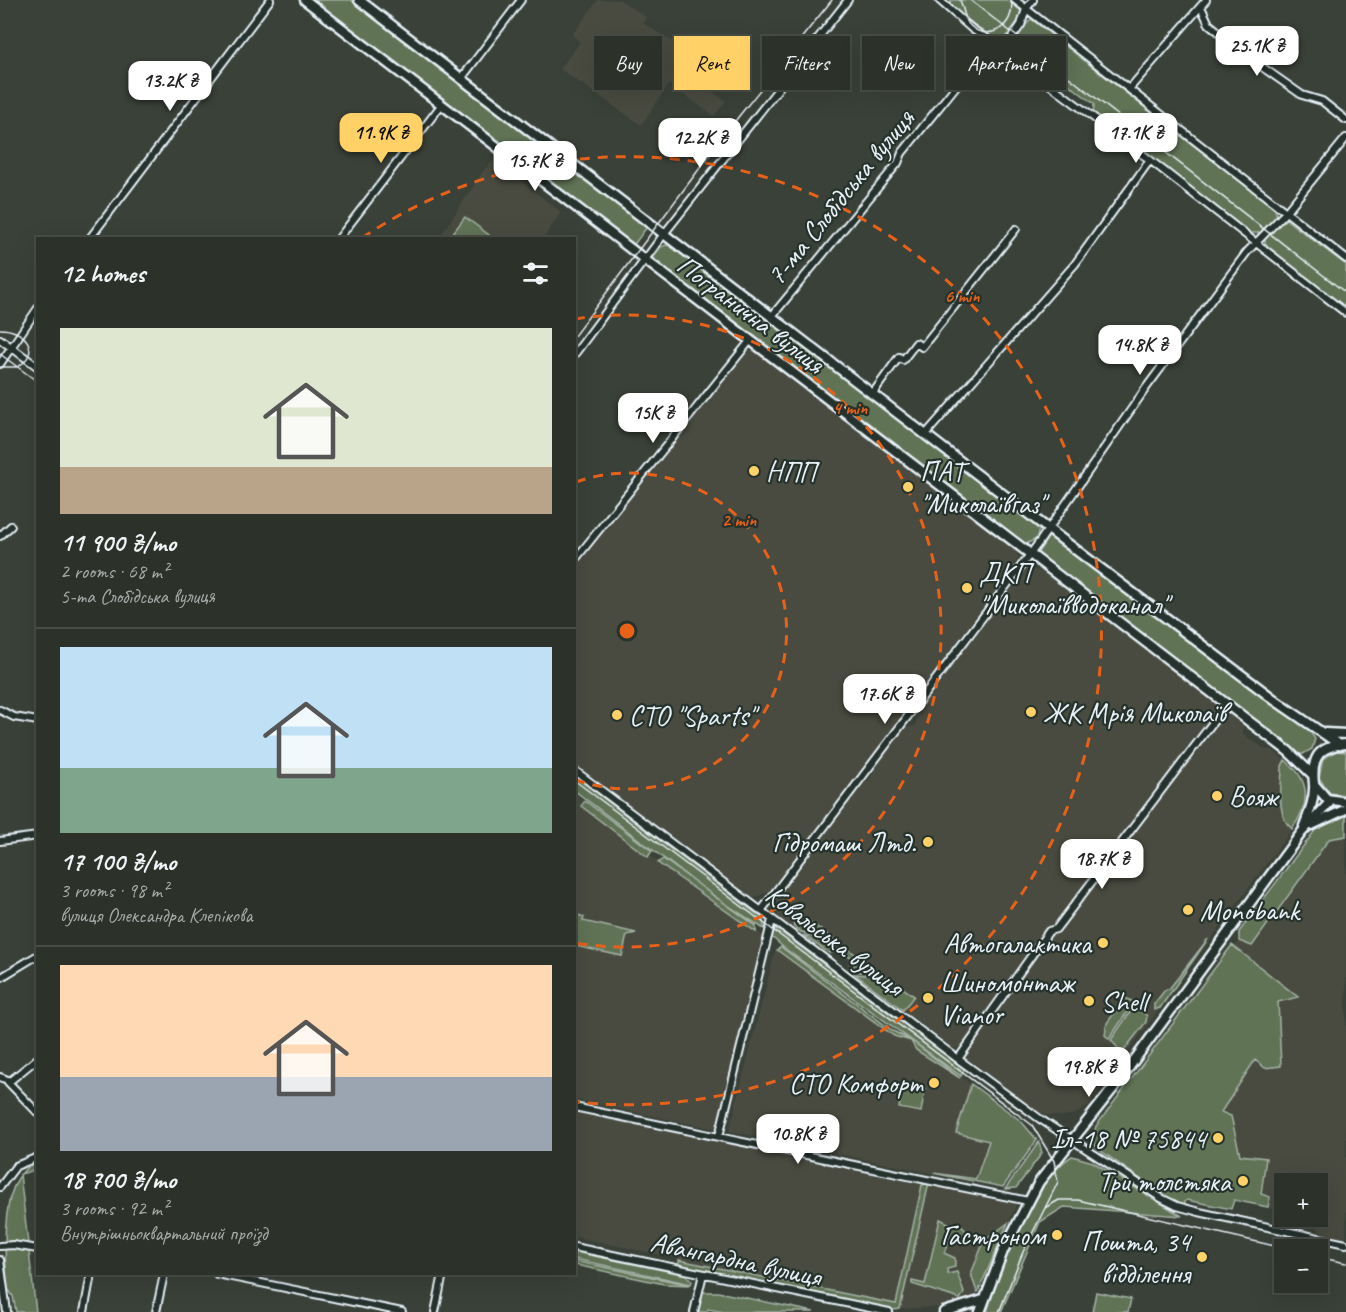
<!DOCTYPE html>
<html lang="en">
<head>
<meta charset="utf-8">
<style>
  :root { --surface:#2c312a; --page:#383d36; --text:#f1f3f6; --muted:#a6a9a8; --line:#484c47; --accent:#ffd166 }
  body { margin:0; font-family:Caveat,sans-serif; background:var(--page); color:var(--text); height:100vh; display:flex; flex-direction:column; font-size:22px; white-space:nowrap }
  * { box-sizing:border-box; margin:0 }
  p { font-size:20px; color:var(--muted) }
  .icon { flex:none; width:33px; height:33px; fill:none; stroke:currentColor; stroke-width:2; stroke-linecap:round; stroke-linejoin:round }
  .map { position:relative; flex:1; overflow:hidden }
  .panel { position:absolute; left:36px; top:237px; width:540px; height:1038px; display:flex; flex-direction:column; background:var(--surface); border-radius:0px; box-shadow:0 6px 24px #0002,0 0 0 2px var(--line) }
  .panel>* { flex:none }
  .hud { position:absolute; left:594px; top:36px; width:570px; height:54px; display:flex; gap:12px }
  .buttons { position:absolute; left:1274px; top:1173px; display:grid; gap:12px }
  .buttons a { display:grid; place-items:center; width:54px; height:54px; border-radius:0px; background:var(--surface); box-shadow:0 6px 24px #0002,0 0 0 2px var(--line); font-size:30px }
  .price { position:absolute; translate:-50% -51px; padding:0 14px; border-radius:12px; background:#fff; color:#222; font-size:20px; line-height:39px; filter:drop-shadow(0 2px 3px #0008) }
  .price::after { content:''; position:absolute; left:50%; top:36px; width:18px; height:14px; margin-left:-9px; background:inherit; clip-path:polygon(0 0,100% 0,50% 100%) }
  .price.active { background:var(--accent); color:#111 }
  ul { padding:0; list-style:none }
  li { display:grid; align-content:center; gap:12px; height:318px; padding:0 24px }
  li+li { border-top:2px solid var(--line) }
  li span { display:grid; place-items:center; height:186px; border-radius:0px; color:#555 }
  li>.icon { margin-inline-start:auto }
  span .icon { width:108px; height:108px; fill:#fffc; stroke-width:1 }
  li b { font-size:26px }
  h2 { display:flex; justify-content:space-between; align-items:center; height:72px; padding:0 24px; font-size:26px }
  .tag { padding:0 21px; border-radius:0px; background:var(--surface); box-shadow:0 6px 24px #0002,0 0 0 2px var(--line); font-size:21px; line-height:54px }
  .tag.active { background:var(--accent); color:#111 }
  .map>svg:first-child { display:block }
  .built { fill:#484b40 }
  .green { fill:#617355; stroke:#a4b2a6; stroke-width:1.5 }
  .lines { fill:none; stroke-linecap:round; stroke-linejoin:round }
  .minor-casing { stroke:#e8f1f8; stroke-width:10 }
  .major-casing { stroke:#e8f1f8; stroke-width:13 }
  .minor { stroke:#26332d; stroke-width:6 }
  .major { stroke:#26332d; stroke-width:8 }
  .tram { stroke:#e8f1f8; stroke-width:1.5 }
  .ring { fill:none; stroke:#e86118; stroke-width:3; stroke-dasharray:10 8 }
  .poi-dot { fill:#ffd166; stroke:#26332d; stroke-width:2 }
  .labels { text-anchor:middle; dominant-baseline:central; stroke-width:4.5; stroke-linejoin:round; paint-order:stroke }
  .street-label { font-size:28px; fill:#e8f1f8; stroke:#26332d }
  .poi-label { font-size:28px; fill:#e8f1f8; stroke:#26332d; text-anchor:start }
  .centre { fill:#e86118; stroke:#26332d; stroke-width:3 }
  .ring-label { font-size:18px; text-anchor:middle; font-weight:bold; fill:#e86118; stroke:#26332d; stroke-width:4.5; stroke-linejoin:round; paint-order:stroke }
</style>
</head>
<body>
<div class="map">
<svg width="1346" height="1312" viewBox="0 0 1346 1312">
  <rect width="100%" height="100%" fill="#3a4138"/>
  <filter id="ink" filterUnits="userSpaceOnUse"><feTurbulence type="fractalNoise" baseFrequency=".0167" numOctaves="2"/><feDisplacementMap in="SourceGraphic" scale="12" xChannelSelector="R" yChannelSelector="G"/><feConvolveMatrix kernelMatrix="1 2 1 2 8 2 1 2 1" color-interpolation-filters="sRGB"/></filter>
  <g filter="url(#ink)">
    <path class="built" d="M598 0H620L646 17 643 23 692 54 682 71 726 101 714 116 669 84 641 125 560 69 580 42 572 35Z
      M494 160 561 212 544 238H439L484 170Z
      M749 350 756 352 1015 548 1019 558 774 889 755 898 749 897 575 765 574 566 743 353Z
      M1025 568 1045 572 1230 714 1243 726V734L1266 750 1271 749 1296 770 1302 782 1306 800 1303 813 1290 832 1088 1106 1078 1113 1064 1116 1046 1115 1036 1110 967 1059 962 1049 953 1048 847 969 848 958 838 952 828 956 779 919 774 908 780 889 863 779 868 781 900 730 916 725V715Z
      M574 793 585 801 581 807 764 936 716 1129 575 1100V946L622 956 627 935 636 933 583 921 584 917 575 914Z
      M1346 813V1238L1344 1239 1322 1234 1315 1225 1317 1184H1284V1211L1234 1200 1231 1209 1187 1200 1183 1204 1166 1197 1097 1148 1092 1136 1096 1126 1228 947 1236 945 1239 941V932L1305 842Z
      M781 947 897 1033 912 1041 971 1084 957 1133 989 1141 974 1182 729 1131 775 951Z
      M575 1112 922 1185 896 1304 575 1237Z
      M929 1183 1018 1201 975 1298 954 1306 900 1309Z"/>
    <path class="green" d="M312 0H351L647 227 633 246Z
      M951 0H1007L1024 13 1001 44 949 6Z
      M1031 19 1275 209 1277 217 1263 233H1249L1093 113 1094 104 1048 68 1040 71 1010 49 1011 43Z
      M465 217 489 235 487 238H449Z
      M1284 218 1346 265V308L1265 245V238L1280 219Z
      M666 245 672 246 1036 524 1039 530 1036 539 1024 545 656 265 654 256 661 247Z
      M1050 535 1310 731 1315 739 1312 749 1303 754H1296L1036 555Z
      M1336 751 1346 752 1345 795 1330 793 1319 778 1323 759Z
      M1285 760C1312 781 1310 804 1292 829 1275 815 1282 786 1282 766Z
      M574 776 763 919 764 929 715 897 575 791Z
      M585 801 652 851 648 857 581 806Z
      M1346 813V836L1329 839 1252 946 1239 941V932L1319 825Z
      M663 859 756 926V932L658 863Z
      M790 908 834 939 801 932 794 927Z
      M575 914 584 917 583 921 636 933 627 935 622 956 575 946Z
      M775 928 964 1069 961 1076 784 948 772 937Z
      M803 935 837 941 884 975 854 971 852 969 857 960 840 951 829 953Z
      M1208 939 1160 1008 1154 1010V1004L1165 990 1169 989Z
      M1232 945 1298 997 1278 1002 1281 1066 1265 1068 1255 1060 1221 1112 1231 1116 1240 1155 1266 1158 1261 1194 1270 1197 1268 1207 1234 1200 1231 1209 1187 1200 1183 1204 1166 1197 1097 1148 1092 1140 1096 1126Z
      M781 947 893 1031 912 1041 960 1078 916 1050 911 1041 894 1036 777 950Z
      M855 974 887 977 914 996 903 1010Z
      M1125 998 1134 1002 1109 1039 1105 1035 1107 1023Z
      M1135 1005 1147 1016 1146 1022 1122 1053 1111 1040Z
      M903 1083 925 1088 921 1112 899 1108Z
      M971 1084 1021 1121 1037 1140 1003 1187 933 1173 976 1179 989 1141 956 1133Z
      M1039 1142 1042 1153 1016 1188 1005 1189Z
      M1072 1156 1093 1162 1182 1216 1064 1207 1040 1222 1001 1312H987C1000 1269 1032 1180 1072 1156Z
      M37 1162V1170L20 1174 36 1312H16L13 1296 8 1289C3 1247 0 1176 37 1162Z
      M929 1183 900 1309 893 1310 679 1265V1260L896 1304 922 1185Z
      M940 1219 952 1225H961L966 1231 961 1242 950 1237 944 1253 955 1258V1267L947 1269 948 1274 957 1272 964 1293 960 1299 912 1284V1281L925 1284Z
      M1008 1223 978 1292H977L971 1274 984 1241Z
      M575 1252 686 1275 692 1281 691 1284 575 1259Z
      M575 1261 690 1285 664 1284 575 1265Z
      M701 1292H718L814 1312H724L708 1309 707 1312H698Z
      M1096 1292 1131 1299 1128 1312H1092Z"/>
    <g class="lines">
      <defs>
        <path id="minor" d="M939 0 972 29 1001 48 1150 160 1346 313
          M1015 0 1346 259
          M1201 7 1209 24 1265 69 1302 95 1322 101 1346 120
          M461 79 521 0
          M1130 88 1206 0
          M90 238 270 0
          M339 238 442 104
          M772 316 898 163 902 153 981 55 1008 43 1021 25 1026 9 1033 0
          M0 339 38 367
          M574 355 664 234 848 0
          M0 364 38 308
          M873 393 899 357 903 360 916 343 922 347 1016 229
          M925 435 1075 264 1150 160
          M0 536 11 526
          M574 561 749 342
          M0 710 14 717 38 721
          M574 770 958 1059 1040 1119 1161 1198 1177 1206 1199 1212 1346 1244
          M0 841 38 836
          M761 911 1040 541 1146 388 1247 252 1286 212 1346 138
          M0 978 38 955
          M958 1059 1049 931 1056 929 1226 705
          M0 1077 10 1081 38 1058
          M8 1082 38 1113
          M574 1107 1028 1201
          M719 1136 772 920
          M0 1187 16 1166 38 1157
          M0 1246 13 1245 38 1249
          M574 1247 889 1312
          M0 1260 7 1312
          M217 1274 402 1312
          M84 1312 91 1274
          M156 1312 164 1274
          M435 1312 443 1274
          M694 1312 703 1274"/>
        <path id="major" d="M305 0 1288 751 1312 774
          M359 0 1047 528 1276 701 1340 745
          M1325 733 1346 734
          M1314 784 1327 799 1346 802
          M1312 825 1346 809
          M1304 826C1309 814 1315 797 1314 784 1311 758 1318 746 1346 744
          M944 1312 983 1300
          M980 1312 1003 1251 1039 1182 1119 1081 1302 832 1331 801"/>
      </defs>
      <use href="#minor" class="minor-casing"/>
      <use href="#major" class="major-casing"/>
      <use href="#minor" class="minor"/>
      <use href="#major" class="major"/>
      <path class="tram" d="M960 0C963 7 964 16 968 23 985 45 1017 27 1011 0
        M970 0 1346 293
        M0 329C24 329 43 350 18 367H0
        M574 336 739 116 832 0
        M0 354 38 382
        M574 780 1032 1125 1054 1161 1058 1182 1023 1252 999 1312
        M1045 1208 1059 1200H1078L1292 1250
        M1317 1257 1346 1263"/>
    </g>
  </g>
  <g class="ring">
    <path d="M576 482A158 158 0 1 1 576 780"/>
    <path d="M575 319A316 316 0 1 1 575 943"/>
    <path d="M362 238A474 474 0 1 1 577 1102"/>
  </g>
  <g class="poi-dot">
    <circle cx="754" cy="471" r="6"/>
    <circle cx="908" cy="487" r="6"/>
    <circle cx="967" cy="588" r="6"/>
    <circle cx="1031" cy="712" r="6"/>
    <circle cx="617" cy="715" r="6"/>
    <circle cx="1217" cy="796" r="6"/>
    <circle cx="928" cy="842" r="6"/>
    <circle cx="1188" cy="910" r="6"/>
    <circle cx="1103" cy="943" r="6"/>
    <circle cx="928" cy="998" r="6"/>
    <circle cx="1089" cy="1001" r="6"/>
    <circle cx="934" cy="1083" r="6"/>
    <circle cx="1218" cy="1138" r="6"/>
    <circle cx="1243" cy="1181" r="6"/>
    <circle cx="1057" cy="1235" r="6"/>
    <circle cx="1202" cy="1257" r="6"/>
  </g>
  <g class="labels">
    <g class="street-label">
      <text transform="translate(840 197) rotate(-51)">7-ма Слобідська вулиця</text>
      <text transform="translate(751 314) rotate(37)">Погранична вулиця</text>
      <text transform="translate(835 940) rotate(37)">Ковальська вулиця</text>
      <text transform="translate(736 1259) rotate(12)">Авангардна вулиця</text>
    </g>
    <g class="poi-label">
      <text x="766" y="471">НПП</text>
      <text x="920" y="471">ПАТ<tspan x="920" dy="32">"Миколаївгаз"</tspan></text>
      <text x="979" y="572">ДКП<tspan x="979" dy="32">"Миколаївводоканал"</tspan></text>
      <text x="1043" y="712">ЖК Мрія Миколаїв</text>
      <text x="629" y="715">СТО "Sparts"</text>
      <text x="1229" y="796">Вояж</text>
      <text x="916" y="842" text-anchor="end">Гідромаш Лтд.</text>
      <text x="1200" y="910">Monobank</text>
      <text x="1091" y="943" text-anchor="end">Автогалактика</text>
      <text x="940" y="982">Шиномонтаж<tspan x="940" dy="32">Vianor</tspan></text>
      <text x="1101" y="1001">Shell</text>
      <text x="922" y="1083" text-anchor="end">СТО Комфорт</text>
      <text x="1206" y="1138" text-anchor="end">Іл-18 № 75844</text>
      <text x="1231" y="1181" text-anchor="end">Три толстяка</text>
      <text x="1045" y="1235" text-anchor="end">Гастроном</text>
      <text x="1190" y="1241" text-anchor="end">Пошта, 34<tspan x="1190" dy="32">відділення</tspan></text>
    </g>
  </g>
  <circle cx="627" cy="631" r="9" class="centre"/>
  <g class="ring-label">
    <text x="962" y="302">6 min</text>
    <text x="850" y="414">4 min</text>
    <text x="739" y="526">2 min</text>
  </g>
</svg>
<div class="buttons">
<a>+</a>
<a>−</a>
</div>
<b class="price" style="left:1257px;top:77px">25.1K ₴</b>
<b class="price" style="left:170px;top:112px">13.2K ₴</b>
<b class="price active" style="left:381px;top:164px">11.9K ₴</b>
<b class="price" style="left:1136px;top:164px">17.1K ₴</b>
<b class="price" style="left:700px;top:169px">12.2K ₴</b>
<b class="price" style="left:535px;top:192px">15.7K ₴</b>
<b class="price" style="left:1140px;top:376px">14.8K ₴</b>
<b class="price" style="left:653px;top:444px">15K ₴</b>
<b class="price" style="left:885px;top:725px">17.6K ₴</b>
<b class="price" style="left:1102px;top:890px">18.7K ₴</b>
<b class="price" style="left:1089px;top:1098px">19.8K ₴</b>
<b class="price" style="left:798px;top:1165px">10.8K ₴</b>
<div class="hud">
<a class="tag">Buy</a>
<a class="tag active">Rent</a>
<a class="tag">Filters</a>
<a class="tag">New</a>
<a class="tag">Apartment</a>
</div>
<section class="panel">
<h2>12 homes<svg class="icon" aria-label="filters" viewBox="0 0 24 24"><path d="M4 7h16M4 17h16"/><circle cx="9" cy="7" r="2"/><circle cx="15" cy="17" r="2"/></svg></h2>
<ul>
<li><span style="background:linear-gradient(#dfe7d0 75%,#b9a48a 0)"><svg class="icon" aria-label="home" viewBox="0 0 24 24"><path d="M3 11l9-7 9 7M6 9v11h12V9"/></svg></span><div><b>11 900 ₴/mo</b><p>2 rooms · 68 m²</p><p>5-та Слобідська вулиця</p></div></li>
<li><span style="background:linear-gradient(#bfe0f5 65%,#7fa58c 0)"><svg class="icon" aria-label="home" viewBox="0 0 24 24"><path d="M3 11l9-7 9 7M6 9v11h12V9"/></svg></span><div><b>17 100 ₴/mo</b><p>3 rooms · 98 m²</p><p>вулиця Олександра Клепікова</p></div></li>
<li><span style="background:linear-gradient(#ffd9b3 60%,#9aa5b1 0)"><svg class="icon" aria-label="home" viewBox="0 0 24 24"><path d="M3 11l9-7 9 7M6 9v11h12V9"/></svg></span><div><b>18 700 ₴/mo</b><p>3 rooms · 92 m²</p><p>Внутрішньоквартальний проїзд</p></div></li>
</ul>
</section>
</div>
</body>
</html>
